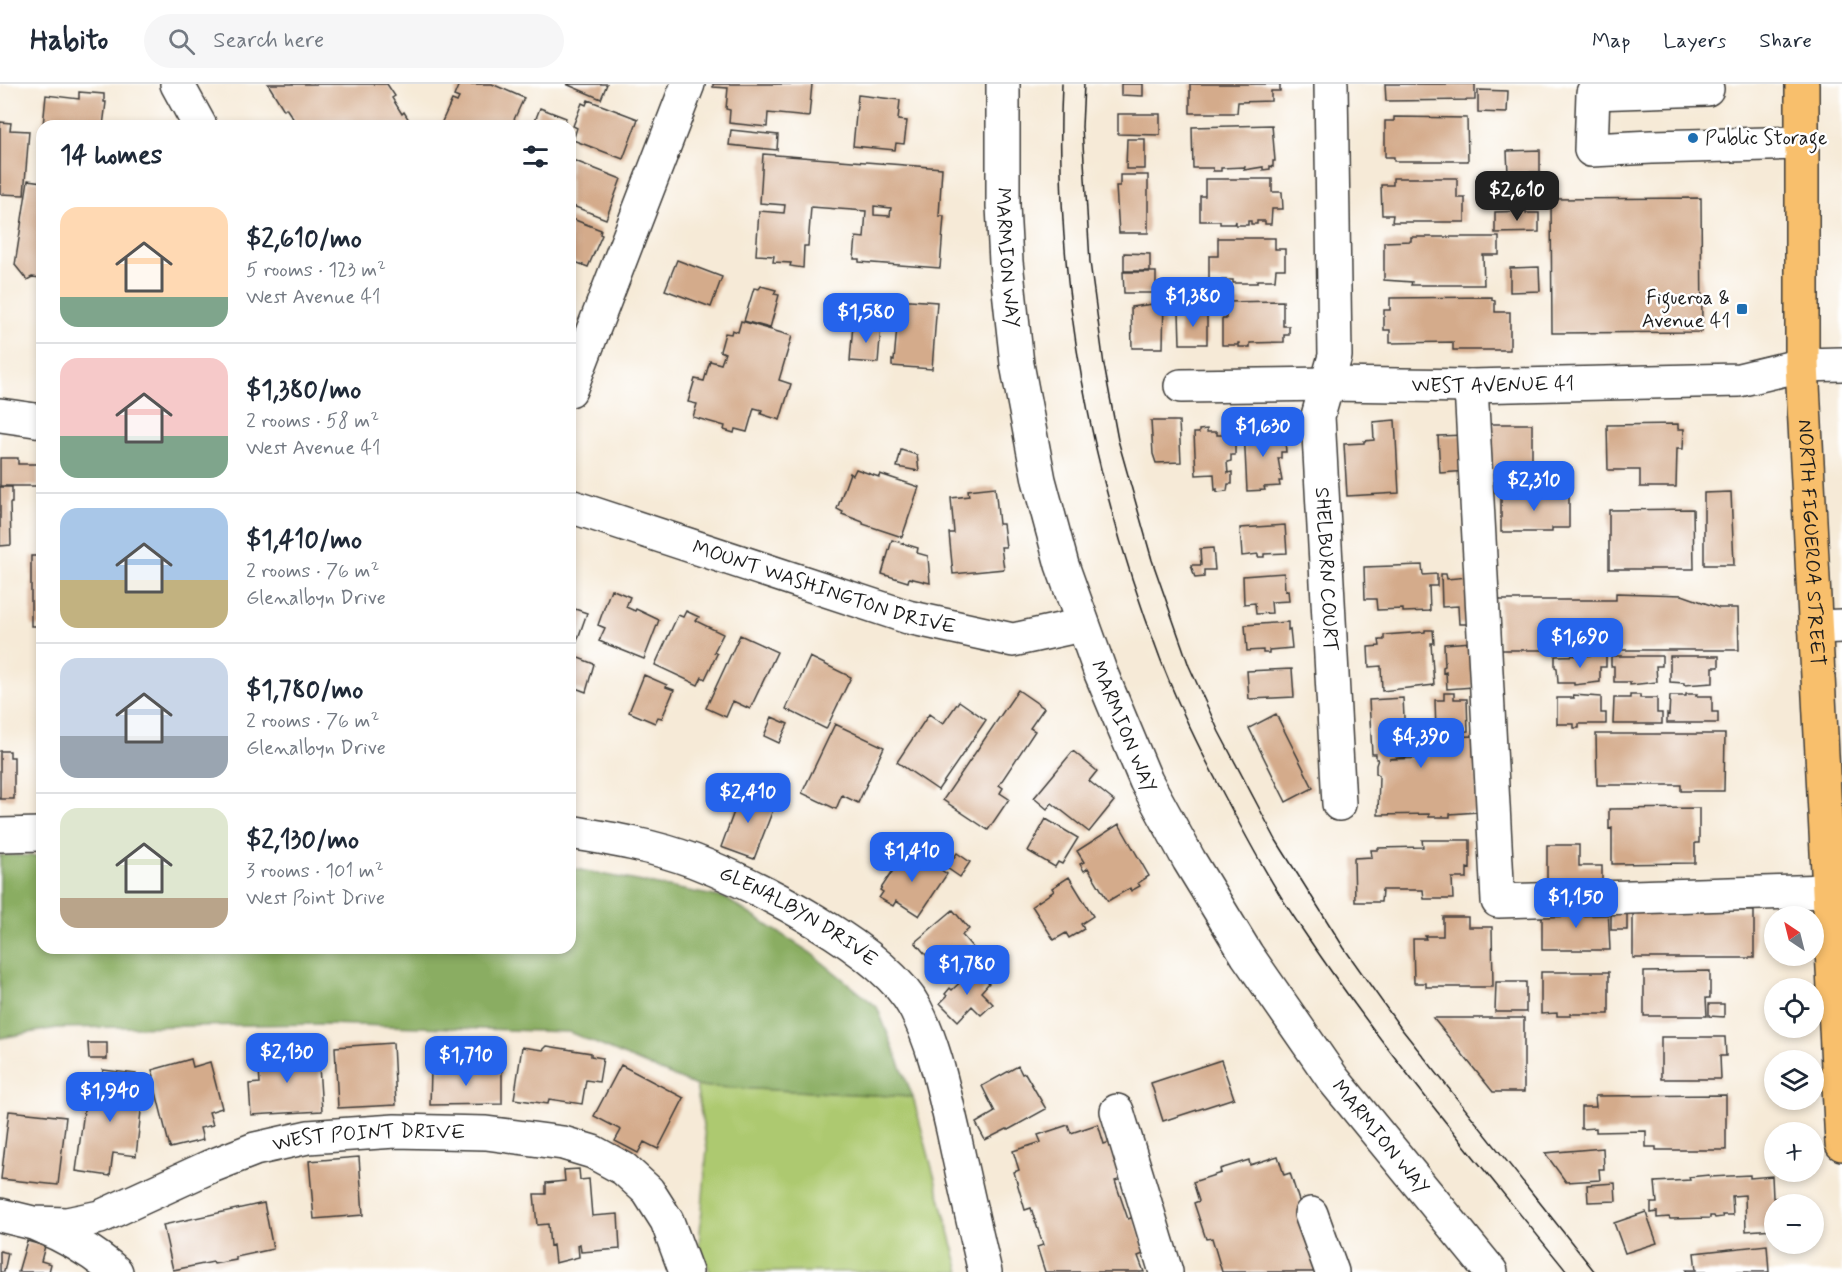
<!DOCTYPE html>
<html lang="en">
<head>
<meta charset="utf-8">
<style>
  :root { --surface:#fff; --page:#f6f6f7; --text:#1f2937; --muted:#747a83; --line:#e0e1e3; --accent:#2563eb }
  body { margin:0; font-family:Mynerve,sans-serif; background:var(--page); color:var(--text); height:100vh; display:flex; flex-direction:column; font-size:22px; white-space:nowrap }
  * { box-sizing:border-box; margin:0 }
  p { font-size:20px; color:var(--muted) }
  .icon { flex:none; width:33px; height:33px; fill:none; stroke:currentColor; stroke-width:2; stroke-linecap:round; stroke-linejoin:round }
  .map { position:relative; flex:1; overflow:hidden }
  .drawer { position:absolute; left:36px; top:36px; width:540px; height:834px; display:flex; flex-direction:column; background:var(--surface); border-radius:18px; box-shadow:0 3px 9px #0003 }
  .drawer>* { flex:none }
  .needle { width:39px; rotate:325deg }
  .fabs { position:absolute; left:1764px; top:822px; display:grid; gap:12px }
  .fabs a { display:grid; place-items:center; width:60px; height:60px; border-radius:50%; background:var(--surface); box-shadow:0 3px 9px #0003; font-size:30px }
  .price { position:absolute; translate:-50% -51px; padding:0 14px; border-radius:12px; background:var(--accent); color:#fff; font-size:20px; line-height:39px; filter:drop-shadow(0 2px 3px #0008) }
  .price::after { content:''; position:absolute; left:50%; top:36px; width:18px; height:14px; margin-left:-9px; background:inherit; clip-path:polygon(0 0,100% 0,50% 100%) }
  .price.active { background:#222; color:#fff }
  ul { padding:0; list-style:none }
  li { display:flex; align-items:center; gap:18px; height:150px; padding:0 24px }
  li+li { border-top:2px solid var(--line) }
  li span { display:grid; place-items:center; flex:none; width:168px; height:120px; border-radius:18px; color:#555 }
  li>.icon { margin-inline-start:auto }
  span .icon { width:72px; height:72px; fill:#fffc; stroke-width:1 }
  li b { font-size:26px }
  h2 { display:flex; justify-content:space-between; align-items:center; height:72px; padding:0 24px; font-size:26px }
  header { display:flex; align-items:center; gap:36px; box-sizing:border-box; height:84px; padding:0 30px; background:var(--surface); border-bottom:2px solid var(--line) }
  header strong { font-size:28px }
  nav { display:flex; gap:33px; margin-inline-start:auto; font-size:21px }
  .search { width:420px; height:54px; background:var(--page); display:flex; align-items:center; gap:15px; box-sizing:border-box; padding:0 21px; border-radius:33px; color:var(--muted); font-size:22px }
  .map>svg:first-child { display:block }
  .green { fill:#adc970; stroke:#647246; stroke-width:1.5 }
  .forest { fill:#8aad62; stroke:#53643f; stroke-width:1.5 }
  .building { fill:#d4ab8b; fill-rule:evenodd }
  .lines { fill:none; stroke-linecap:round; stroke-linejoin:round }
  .minor-casing { stroke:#3d3b38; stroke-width:36 }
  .major-casing { stroke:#3d3b38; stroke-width:36 }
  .minor { stroke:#fff; stroke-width:33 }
  .major { stroke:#f8bf6c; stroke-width:33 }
  .tram { stroke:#1c1c1c; stroke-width:1.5 }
  .poi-dot { fill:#1f6fb2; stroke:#fff; stroke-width:2 }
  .labels { text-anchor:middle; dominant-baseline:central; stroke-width:5; stroke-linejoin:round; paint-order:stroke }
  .poi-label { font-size:20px; fill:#1c1c1c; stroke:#fff; text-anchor:start }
  .street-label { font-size:20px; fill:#1c1c1c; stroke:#fff }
</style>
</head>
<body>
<header>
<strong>Habito</strong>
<div class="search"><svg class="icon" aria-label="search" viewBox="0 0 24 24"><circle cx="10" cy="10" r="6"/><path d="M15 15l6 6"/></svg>Search here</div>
<nav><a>Map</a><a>Layers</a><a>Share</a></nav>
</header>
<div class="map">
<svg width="1842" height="1188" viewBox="0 0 1842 1188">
  <rect width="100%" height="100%" fill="#fff"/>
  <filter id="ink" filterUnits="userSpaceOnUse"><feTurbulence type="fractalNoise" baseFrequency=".0167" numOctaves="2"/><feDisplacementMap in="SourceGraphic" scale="12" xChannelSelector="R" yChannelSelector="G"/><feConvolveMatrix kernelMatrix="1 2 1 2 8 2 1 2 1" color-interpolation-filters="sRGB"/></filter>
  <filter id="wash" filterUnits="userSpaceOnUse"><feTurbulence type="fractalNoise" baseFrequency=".008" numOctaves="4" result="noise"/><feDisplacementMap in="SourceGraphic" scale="24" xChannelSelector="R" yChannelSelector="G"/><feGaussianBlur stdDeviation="1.35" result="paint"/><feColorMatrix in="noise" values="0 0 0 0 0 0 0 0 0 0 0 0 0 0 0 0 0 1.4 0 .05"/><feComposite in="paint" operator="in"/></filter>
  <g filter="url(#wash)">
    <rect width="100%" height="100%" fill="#f6ead7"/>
    <path class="green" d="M696 1002 913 1013 960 1188H710L699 1161 707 1064Z"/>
    <path class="forest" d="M0 771 42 772V864H570V784L725 814 811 869 877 923 913 1013 696 1002 569 948 325 940 57 944 0 954Z"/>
    <g id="blocks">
      <path class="building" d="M268 0H387L395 12 392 14 402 30 404 28 412 41 298 42 286 24 284 26Z
        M459 0H492L524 14 511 42H440L452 16 457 18 459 14 454 12Z
        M566 0H607L601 15Z
        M713 0H812L809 33 768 29 767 43 729 39 730 26 726 25 728 4 713 3Z
        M1121 0H1143V12L1121 11Z
        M1190 0H1280V7H1271V17L1238 18 1237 29H1190Z
        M1385 0H1475V16L1386 17Z
        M1478 6 1508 7 1507 29 1478 28Z
        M79 8 104 10V18H106L103 42H43L46 11 79 15Z
        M858 11 900 16 898 36 907 37 904 60 896 59 895 66 853 62Z
        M588 16 638 35 623 75 573 56 577 44 573 42 582 19 586 21Z
        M540 24 566 34 563 42H533Z
        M1118 30H1160V51L1118 50Z
        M1394 33 1467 34 1468 77H1394V73H1385V37H1394Z
        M0 38 11 39 10 46 29 47 24 111 0 110Z
        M1272 41 1275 77H1273V83L1270 82V85L1263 86V83L1244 86 1245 83 1221 84V87H1213V84H1193L1192 43Z
        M731 46 778 51 777 66 729 61Z
        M1127 55H1145V85H1126Z
        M1540 66V88L1508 89 1507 67Z
        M763 70 942 84 939 132H944L940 184 859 178V175H854L856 153 864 154 866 127 811 123 808 162H804L803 184 790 182 791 179 773 178 774 172 756 171 759 127 784 129 785 121 760 119ZM874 122 891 124 890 132 874 131Z
        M570 75 621 95 606 135 573 122 570 130Z
        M1120 91H1148V149H1119L1116 102H1120Z
        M1393 94H1457V114H1465V138H1392L1393 131H1382L1381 101H1393Z
        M1205 95H1272V108H1282L1283 125H1272L1271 140H1265V137H1257V140H1251V137H1248V141H1236V137L1235 140H1220V137H1200V112H1205Z
        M28 96 42 98V194L32 193 27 196 15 181Z
        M1531 96 1532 121 1501 122 1500 98Z
        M1701 114 1702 248 1552 249 1551 115Z
        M1526 127V129H1539V148L1495 149V128Z
        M570 134 601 146 600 150 602 151 588 183 570 176Z
        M1411 153H1499V171H1483L1484 201H1411L1412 198 1384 196V158L1411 157Z
        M1218 154H1275V165H1285V185H1276L1275 196H1257V199H1233V196H1209V172H1218Z
        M1124 169 1150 170V187H1124Z
        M677 176 722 193 711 223 665 206Z
        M1539 183 1540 207 1510 208V184Z
        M1123 188H1156V209H1124Z
        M761 202 776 206 774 210 779 211 770 244 744 237 754 204 759 205Z
        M1492 213V216L1495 217V228H1510V266H1453V258L1390 259V246H1384V226H1390V214Z
        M1153 214H1164L1163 264H1132L1131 223 1153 220Z
        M896 215 937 218 932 285 892 282V276L894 277 899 220H896Z
        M1283 217V242H1289V251H1284V258L1250 259V263H1239V259H1238V261H1222V235H1226V218Z
        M1179 228H1207V260H1180Z
        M741 237 792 252 779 296 791 300 780 336 761 330 762 326 754 324 747 348 735 345 734 349 724 346 725 342 693 333 697 320 688 318 695 295 704 297 710 277 721 280 725 269 720 267 725 249 731 250 732 246 738 248Z
        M853 240 881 242 878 279 850 277Z
        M1395 336 1399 409 1347 412 1344 360 1364 359V357L1374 356 1373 338Z
        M1151 337H1179L1181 378 1156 379 1153 370Z
        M1490 340H1532V382H1508L1510 407 1493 408Z
        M1678 340V345H1684L1683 365H1677L1676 403H1640V386H1608L1607 341Z
        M1257 342V346L1267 345V348L1280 347V356H1285L1286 368H1281V374H1278L1282 397H1279L1280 402 1264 403 1265 406 1247 407 1244 346Z
        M1207 345V348H1217V351H1230V359H1235V371H1231V377L1227 378 1228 389 1232 388V400H1228L1227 407 1217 408V405L1215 406 1214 390 1196 391 1194 349H1199V346Z
        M1466 351 1468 387 1440 389 1438 352Z
        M901 366 917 371 919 387 897 383Z
        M0 374H18V380H38V402H0Z
        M856 385 879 393 880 390 919 403 902 453 863 440V438L842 430 843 428 837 425 850 389 853 391Z
        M0 403H12V419H10L11 461 0 462Z
        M995 403 999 440H1003L1006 463H1001L1004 485 953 490 949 449H954L951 414 969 412 968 406Z
        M1731 408 1734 481H1704V409Z
        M1569 409V444H1552V448H1501V410Z
        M1693 425 1694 485H1609V426Z
        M1285 441 1287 469 1264 470V473H1258V470L1242 472 1240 444Z
        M892 456 918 464 917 469 928 472 930 499 909 494 908 498 882 490Z
        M1213 464 1215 486H1204V493L1195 494 1191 481H1201L1200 465Z
        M31 472H42V542H31Z
        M1422 481 1423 491 1437 490V502H1429L1430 527 1403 528V525L1377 526 1376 515H1365L1364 483Z
        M1284 489 1285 507 1288 506 1289 517 1271 518 1272 529 1256 530 1255 519 1244 520 1243 492Z
        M1441 490H1446L1447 495 1468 493 1476 540H1459L1458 522 1442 523Z
        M611 505 630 513 626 523 635 527 636 525 659 536 644 575 599 557 605 544 598 541Z
        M1616 509 1682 511 1719 524H1738L1739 566H1501L1499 516H1616Z
        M572 524 587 529 576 560 570 558Z
        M686 527 699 533 696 537 723 550 714 568 717 570 705 595 702 593 698 601 655 581 678 531 683 533Z
        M1288 538V546L1290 545 1292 564 1269 566V569H1263V566L1247 567 1245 541Z
        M1425 546H1433L1434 559H1431L1434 601 1382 607 1381 582 1369 583 1368 563 1380 562 1379 556H1384V551L1425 548Z
        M740 551 777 568 750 625 733 617 726 633 706 624Z
        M1472 558 1473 603 1447 605 1446 588 1443 589V583L1445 582 1444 560Z
        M1606 571V583H1600V598L1574 601V599H1558L1557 584 1555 583V572Z
        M1611 572H1662V582H1656L1657 598 1630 601V598H1614V582H1611Z
        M1670 572H1719V583H1713V599L1684 601V599L1670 598Z
        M576 573 594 580 586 608 570 602V590Z
        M810 573 851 593 826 645 786 625Z
        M1292 585 1294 613 1249 615 1247 587Z
        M644 591 667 601 666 603 674 606 662 634 658 633 655 639 629 628Z
        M1018 606 1044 624 1030 644 1035 647 999 701 1003 704 1000 709 1009 715 988 746 943 716Z
        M1444 609H1454V615H1467L1468 647 1436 649 1435 616H1444Z
        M1686 610H1697L1696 612H1712V628H1718V639H1667V630L1669 631 1670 612H1686Z
        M1573 611 1601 613V629H1606V640H1579V644H1574V640H1557V614H1574Z
        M1630 611H1640V614H1657V629H1662V640H1613L1614 614H1630Z
        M1403 614 1406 673 1389 675 1428 674V671H1438V653L1475 652 1477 728 1450 730V733H1429V730L1378 731 1379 691 1376 689V681L1378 675H1376V670H1372L1369 616Z
        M959 617 986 636 938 706 897 678 929 630 943 640Z
        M1276 630 1313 704 1286 718 1249 644Z
        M772 633 788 640 779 659 764 652Z
        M835 640 884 663 858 719 842 711 836 725 802 709Z
        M1596 650H1725L1724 707H1681V701H1597Z
        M0 667H10V673H14V715H0Z
        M1073 667 1097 687 1089 697 1114 717 1089 748 1052 719 1047 725 1034 714Z
        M742 706 776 718 754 775 721 763Z
        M1699 724V759H1695V779L1612 780V744L1609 745V725Z
        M1046 735 1078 754 1062 780 1058 778 1055 783 1028 767Z
        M1119 740 1149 792 1138 799 1140 802 1131 807 1130 804 1108 817 1088 784 1084 787 1080 780 1084 778 1077 767Z
        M1422 756H1470V785L1467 784V794H1452L1453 815H1424L1423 806H1382L1381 818H1355L1354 774 1372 773 1371 766H1378V764L1423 763Z
        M1547 761H1579V782H1602V803H1547Z
        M908 764 947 790 919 832 896 817 893 822 879 814 883 808 880 806Z
        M957 769 970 778 960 793 947 784Z
        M1069 793 1093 832 1081 840 1084 845 1069 854 1066 849 1054 856 1032 822 1054 807 1052 804Z
        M1611 823H1627V846H1611Z
        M1542 824H1608L1610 866H1542Z
        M1633 824 1754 827V874H1633Z
        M953 826 969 845 962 851 974 865 943 891 915 858Z
        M1443 833H1468V843H1492L1493 903H1426V899H1414L1413 855H1426L1425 852H1443Z
        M975 884 989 899 981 908 993 920 981 931 972 922 958 937 940 919 947 912 945 910 950 904 952 906Z
        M1710 887V914H1706L1707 932H1644V888Z
        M1541 888H1609V930H1570L1571 932H1557V929L1541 930Z
        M1496 898H1526V928H1495Z
        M1709 920H1724V933L1709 932Z
        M1433 934H1524V1008H1493Z
        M1661 953H1725L1726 972H1720L1721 995H1661Z
        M88 959H107V975H89Z
        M393 959 396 1021 338 1024 335 963Z
        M547 962 591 969V972L603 974 599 998 586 996 582 1020 549 1015 548 1020 514 1015 522 963 543 966Z
        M318 967 322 1027 251 1031 249 1000 260 999 258 972Z
        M191 975 193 983 210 978 222 1024 209 1028 213 1041 200 1044 203 1056 170 1064 152 992H154L152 986Z
        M1221 976 1234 1014 1163 1037 1151 999Z
        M458 980H468L467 986H502V1020L430 1021 431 987 458 986Z
        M621 981 684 1014 658 1065 644 1058 638 1069 615 1057 621 1046 594 1032Z
        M1018 982 1022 990 1025 989 1046 1025 1008 1046 1007 1045 985 1056 976 1039 995 1028 982 1002Z
        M103 986 136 990 134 1008 143 1009 136 1072 113 1069 110 1092 76 1087 87 1004 100 1006Z
        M1726 1011V1066H1656V1063H1646V1047L1596 1048V1044L1581 1045V1023H1596L1595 1012Z
        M9 1027 66 1033 58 1101 1 1095Z
        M1098 1040 1104 1060 1110 1058 1122 1095 1115 1097 1128 1135 1134 1133 1146 1169 1138 1172 1144 1188H1045L1037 1163 1043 1161 1031 1124 1025 1126 1014 1088 1019 1086 1013 1067 1041 1058 1038 1051 1068 1041 1071 1049Z
        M1603 1064 1604 1085H1599L1600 1096 1566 1098 1545 1069Z
        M1278 1072 1284 1091 1290 1089 1322 1188H1222L1212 1154 1206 1155 1194 1119 1199 1117 1193 1098 1221 1089 1220 1085 1249 1076 1250 1081Z
        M359 1073 363 1131 314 1135 309 1077Z
        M579 1085 580 1096 589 1095 592 1132 618 1130 620 1165 581 1168 580 1160 578 1161 579 1173 555 1179 553 1161 550 1162 548 1140 537 1141 534 1110H546V1099L565 1097 564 1086Z
        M1709 1091 1710 1093 1750 1091V1094L1772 1092 1773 1114H1777L1778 1120H1774V1145L1746 1147 1745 1111 1732 1112 1733 1131H1722L1723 1133 1715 1134 1714 1132H1710V1134L1670 1135 1669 1133 1657 1134V1128L1651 1129V1119H1657L1655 1098 1690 1096 1689 1093Z
        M1615 1099 1616 1117 1588 1118 1587 1101Z
        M264 1119 273 1165 236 1173V1176L214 1180 213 1178 173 1186 163 1141Z
        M1646 1128 1657 1159 1625 1169 1614 1139Z
        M27 1157 45 1162 41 1177 51 1180 49 1188H18Z
        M1767 1161 1769 1188H1686V1186H1696L1694 1169Z
        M0 1167 8 1169 4 1188H0Z"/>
    </g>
  </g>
  <g filter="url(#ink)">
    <use href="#blocks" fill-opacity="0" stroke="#3d3b38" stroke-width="1.5"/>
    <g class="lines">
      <defs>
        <g id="minor">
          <path d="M177 0 200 42"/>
          <path id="s1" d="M1003 0V122L1006 178 1017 280 1039 396 1062 481 1100 587 1146 697 1189 776 1247 871 1333 995 1491 1188"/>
          <path id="s2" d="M1331 0 1335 272 1318 332 1339 720"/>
          <path d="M1707 5 1593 9 1591 66 1652 63 1802 59"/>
          <path id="s3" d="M1181 302 1328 300 1471 302 1739 296 1802 281 1842 280"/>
          <path d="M1471 302 1498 817 1828 807"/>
          <path d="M570 306 688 0"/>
          <path d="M0 331 42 337"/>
          <path id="s4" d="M570 422 908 533 1013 556 1082 541"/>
          <path d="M1815 543 1842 542"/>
          <path id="s5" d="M570 748C612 755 654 762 694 777 756 801 884 865 915 924 935 962 943 1004 953 1046 963 1093 974 1141 985 1188"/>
          <path d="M0 751 42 750"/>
          <path d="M1117 1027 1166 1188"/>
          <path d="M1311 1130 1332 1188"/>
          <path id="s6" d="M0 1131 33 1139 67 1140 100 1133 209 1083 255 1065 308 1053 395 1047 486 1049 563 1059 593 1068 624 1085 648 1107 667 1137 686 1188"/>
          <path d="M38 1141C67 1153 93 1168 116 1188"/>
        </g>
        <g id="major">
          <path id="s7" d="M1802 0V281L1842 1060"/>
        </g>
      </defs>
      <use href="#minor" class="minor-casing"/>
      <use href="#major" class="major-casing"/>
      <use href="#minor" class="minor"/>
      <use href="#major" class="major"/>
      <path class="tram" d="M1062 0C1053 197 1090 390 1160 574 1178 622 1201 668 1225 713 1249 758 1273 803 1302 845 1382 965 1476 1075 1567 1188
        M1084 0 1082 43 1090 178 1104 281 1118 356 1152 476 1189 582 1219 648 1276 756 1344 864 1400 943 1595 1188"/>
    </g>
  </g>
  <g class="poi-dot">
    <circle cx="1693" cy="54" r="6"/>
    <rect x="1736" y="219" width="12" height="12" rx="3"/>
  </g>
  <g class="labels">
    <g class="poi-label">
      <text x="1705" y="54">Public Storage</text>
      <text x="1730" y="214" text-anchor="end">Figueroa &amp;<tspan x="1730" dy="23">Avenue 41</tspan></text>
    </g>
    <g class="street-label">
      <text stroke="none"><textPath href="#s1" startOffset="174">MARMION WAY</textPath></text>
      <text stroke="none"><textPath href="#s3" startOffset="312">WEST AVENUE 41</textPath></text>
      <text stroke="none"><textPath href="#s7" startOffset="459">NORTH FIGUEROA STREET</textPath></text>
      <text stroke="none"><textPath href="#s2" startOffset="488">SHELBURN COURT</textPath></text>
      <text stroke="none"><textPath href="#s4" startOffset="267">MOUNT WASHINGTON DRIVE</textPath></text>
      <text stroke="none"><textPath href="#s1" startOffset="660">MARMION WAY</textPath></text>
      <text stroke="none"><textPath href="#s5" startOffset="246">GLENALBYN DRIVE</textPath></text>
      <text stroke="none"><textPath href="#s1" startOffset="1146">MARMION WAY</textPath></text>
      <text stroke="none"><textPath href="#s6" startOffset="386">WEST POINT DRIVE</textPath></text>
    </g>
  </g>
</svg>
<div class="fabs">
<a><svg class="needle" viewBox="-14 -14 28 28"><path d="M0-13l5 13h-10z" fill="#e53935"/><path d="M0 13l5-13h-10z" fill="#747a83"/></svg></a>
<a><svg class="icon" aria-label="locate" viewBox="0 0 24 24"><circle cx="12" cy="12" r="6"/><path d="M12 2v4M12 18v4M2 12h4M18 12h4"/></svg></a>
<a><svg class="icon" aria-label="layers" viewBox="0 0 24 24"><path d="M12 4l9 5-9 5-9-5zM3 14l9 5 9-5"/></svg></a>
<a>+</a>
<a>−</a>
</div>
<b class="price active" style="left:1517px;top:138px">$2,610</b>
<b class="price" style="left:1193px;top:244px">$1,380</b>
<b class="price" style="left:866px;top:260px">$1,580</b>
<b class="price" style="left:1263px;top:374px">$1,630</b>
<b class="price" style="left:1534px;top:428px">$2,310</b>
<b class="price" style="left:1580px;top:585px">$1,690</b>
<b class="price" style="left:1421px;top:685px">$4,390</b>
<b class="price" style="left:748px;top:740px">$2,410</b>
<b class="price" style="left:912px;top:799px">$1,410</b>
<b class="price" style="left:1576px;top:845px">$1,150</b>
<b class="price" style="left:967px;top:912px">$1,780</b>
<b class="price" style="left:287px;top:1000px">$2,130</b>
<b class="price" style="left:466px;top:1003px">$1,710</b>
<b class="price" style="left:110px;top:1039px">$1,940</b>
<section class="drawer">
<h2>14 homes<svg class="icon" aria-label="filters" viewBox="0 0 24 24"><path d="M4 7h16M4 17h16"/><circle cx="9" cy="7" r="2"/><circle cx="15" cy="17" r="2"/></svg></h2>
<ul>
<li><span style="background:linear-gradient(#ffd9b3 75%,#7fa58c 0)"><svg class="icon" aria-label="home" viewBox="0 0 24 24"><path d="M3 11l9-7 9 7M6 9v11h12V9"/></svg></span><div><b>$2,610/mo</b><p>5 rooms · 123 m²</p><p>West Avenue 41</p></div></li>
<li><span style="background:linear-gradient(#f6c9c9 65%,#7fa58c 0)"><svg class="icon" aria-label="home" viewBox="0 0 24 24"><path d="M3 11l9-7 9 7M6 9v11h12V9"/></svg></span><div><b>$1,380/mo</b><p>2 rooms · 58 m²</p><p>West Avenue 41</p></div></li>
<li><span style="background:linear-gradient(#a9c7e8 60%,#c2b280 0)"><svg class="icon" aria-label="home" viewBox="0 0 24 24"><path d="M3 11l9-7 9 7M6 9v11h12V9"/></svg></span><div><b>$1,410/mo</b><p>2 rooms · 76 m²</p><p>Glenalbyn Drive</p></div></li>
<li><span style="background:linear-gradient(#c9d6e8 65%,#9aa5b1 0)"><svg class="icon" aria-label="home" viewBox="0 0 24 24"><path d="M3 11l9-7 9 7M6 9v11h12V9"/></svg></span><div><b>$1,780/mo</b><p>2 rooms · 76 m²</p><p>Glenalbyn Drive</p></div></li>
<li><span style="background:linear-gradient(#dfe7d0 75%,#b9a48a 0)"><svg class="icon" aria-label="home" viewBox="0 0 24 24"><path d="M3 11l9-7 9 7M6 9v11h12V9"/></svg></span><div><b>$2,130/mo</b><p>3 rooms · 101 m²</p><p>West Point Drive</p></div></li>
</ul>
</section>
</div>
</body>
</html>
